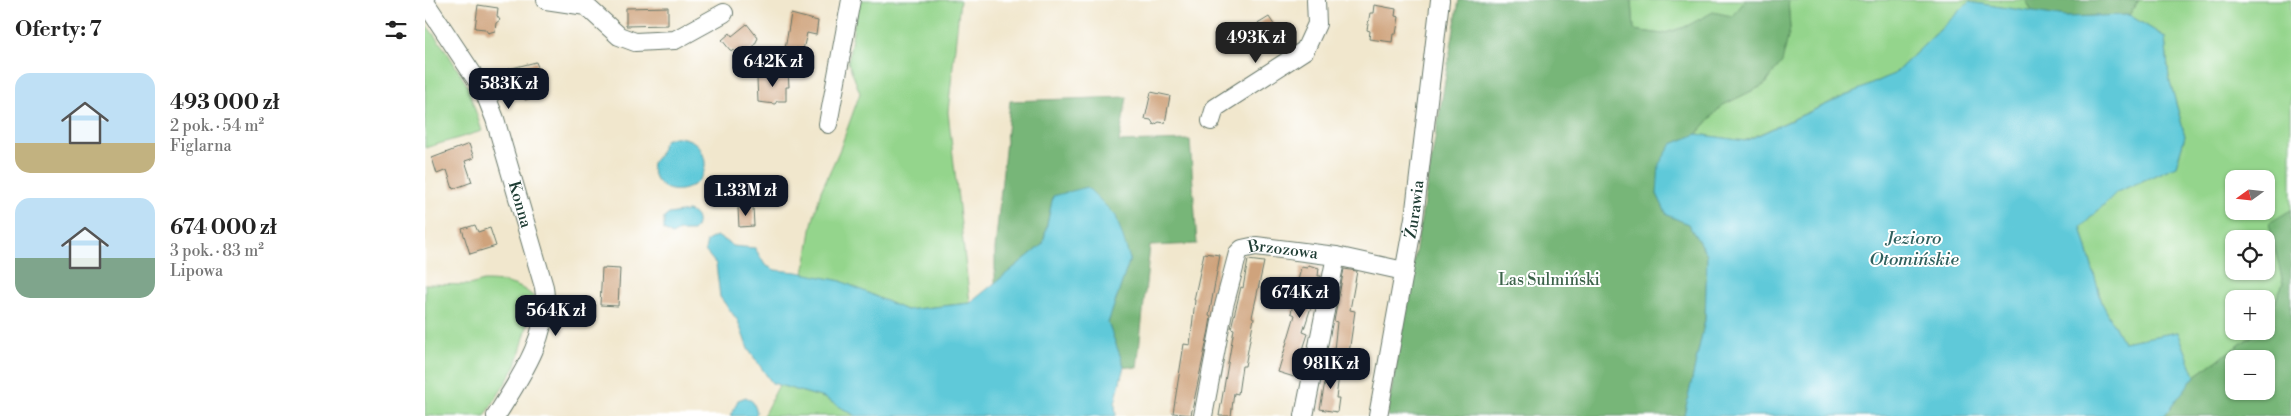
<!DOCTYPE html>
<html lang="pl">
<head>
<meta charset="utf-8">
<style>
  :root { --surface:#fff; --page:#f2f2f2; --text:#222; --muted:#767676; --accent:#111827 }
  body { margin:0; font-family:"Libre Bodoni",serif; background:var(--page); color:var(--text); height:100vh; display:flex; flex-direction:column; font-size:19px; white-space:nowrap }
  * { box-sizing:border-box; margin:0 }
  p { font-size:16px; color:var(--muted) }
  .icon { flex:none; width:28px; height:28px; fill:none; stroke:currentColor; stroke-width:2; stroke-linecap:round; stroke-linejoin:round }
  .map { position:relative; flex:1; overflow:hidden }
  .panel { display:flex; flex-direction:column; background:var(--surface); width:425px }
  .panel>* { flex:none }
  .needle { width:32px; rotate:255deg }
  .fabs { position:absolute; left:1800px; top:170px; display:grid; gap:10px }
  .fabs a { display:grid; place-items:center; width:50px; height:50px; border-radius:10px; background:var(--surface); box-shadow:0 1px 4px #0004; font-size:25px }
  .price { position:absolute; translate:-50% -42px; padding:0 11px; border-radius:10px; background:var(--accent); color:#fff; font-size:16px; line-height:32px; filter:drop-shadow(0 1px 2px #0008) }
  .price::after { content:''; position:absolute; left:50%; top:30px; width:15px; height:11px; margin-left:-8px; background:inherit; clip-path:polygon(0 0,100% 0,50% 100%) }
  .price.active { background:#222; color:#fff }
  ul { padding:0; list-style:none }
  li { display:flex; align-items:center; gap:15px; height:125px; padding:0 15px }
  li span { display:grid; place-items:center; flex:none; width:140px; height:100px; border-radius:15px; color:#555 }
  li>.icon { margin-inline-start:auto }
  span .icon { width:60px; height:60px; fill:#fffc; stroke-width:1 }
  li b { font-size:21px }
  h2 { display:flex; justify-content:space-between; align-items:center; height:60px; padding:0 15px; font-size:21px }
  main { display:flex; flex:1; min-height:0 }
  .map>svg:first-child { display:block }
  .green { fill:#94d58c; stroke:#5a8960; fill-rule:evenodd }
  .forest { fill:#77b678; stroke:#4b7a56; fill-rule:evenodd }
  .water { fill:#5ec9d9; stroke:#3e8386 }
  .building { fill:#cfa37c }
  .lines { fill:none; stroke-linecap:round; stroke-linejoin:round }
  .minor-casing { stroke:#68786a; stroke-width:20 }
  .minor { stroke:#fff; stroke-width:18 }
  .labels { text-anchor:middle; dominant-baseline:central; stroke-width:4; stroke-linejoin:round; paint-order:stroke }
  .street-label { font-size:16px; fill:#1f3d34; stroke:#fff }
  .park-label { font-size:16px; fill:#3c634a; stroke:#fff }
  .water-label { font-size:18px; font-style:italic; fill:#2f605d; stroke:#fff }
</style>
</head>
<body>
<main>
<section class="panel">
<h2>Oferty: 7<svg class="icon" aria-label="filters" viewBox="0 0 24 24"><path d="M4 7h16M4 17h16"/><circle cx="9" cy="7" r="2"/><circle cx="15" cy="17" r="2"/></svg></h2>
<ul>
<li><span style="background:linear-gradient(#bfe0f5 70%,#c2b280 0)"><svg class="icon" aria-label="home" viewBox="0 0 24 24"><path d="M3 11l9-7 9 7M6 9v11h12V9"/></svg></span><div><b>493 000 zł</b><p>2 pok. · 54 m²</p><p>Figlarna</p></div></li>
<li><span style="background:linear-gradient(#bfe0f5 60%,#7fa58c 0)"><svg class="icon" aria-label="home" viewBox="0 0 24 24"><path d="M3 11l9-7 9 7M6 9v11h12V9"/></svg></span><div><b>674 000 zł</b><p>3 pok. · 83 m²</p><p>Lipowa</p></div></li>
</ul>
</section>
<div class="map">
<svg width="1866" height="416" viewBox="0 0 1866 416">
  <rect width="100%" height="100%" fill="#fff"/>
  <filter id="ink" filterUnits="userSpaceOnUse"><feTurbulence type="fractalNoise" baseFrequency=".02" numOctaves="2"/><feDisplacementMap in="SourceGraphic" scale="10" xChannelSelector="R" yChannelSelector="G"/><feConvolveMatrix kernelMatrix="1 2 1 2 8 2 1 2 1" color-interpolation-filters="sRGB"/></filter>
  <filter id="wash" filterUnits="userSpaceOnUse"><feTurbulence type="fractalNoise" baseFrequency=".0096" numOctaves="4" result="noise"/><feDisplacementMap in="SourceGraphic" scale="20" xChannelSelector="R" yChannelSelector="G"/><feGaussianBlur stdDeviation="1.12" result="paint"/><feColorMatrix in="noise" values="0 0 0 0 0 0 0 0 0 0 0 0 0 0 0 0 0 1.4 0 .05"/><feComposite in="paint" operator="in"/></filter>
  <g filter="url(#wash)">
    <rect width="100%" height="100%" fill="#f1e7cd"/>
    <path class="green" d="M433 0H535L523 112 545 303 481 310 416 281 379 274 387 224 396 191 415 149 435 93 423 62Z
      M1207 0H1321L1307 17 1288 13 1260 27 1237 34 1209 30Z
      M1363 0H1601L1607 12 1544 2 1469 74 1319 141 1272 134 1296 106 1339 85 1365 29Z
      M1714 0H1866V210L1845 224 1858 283 1841 324V299H1809V331H1834L1770 376 1753 332 1698 342 1677 303 1656 227 1692 192 1751 166 1760 136 1744 78 1740 37 1704 15ZM1809 179H1841V211H1809ZM1809 239H1841V271H1809Z
      M0 23 22 52 42 85 57 131 0 148Z
      M59 281C79 281 96 284 110 298L91 366 60 416H0V284L44 285Z
      M354 385 399 398 431 416H338Z"/>
    <path class="forest" d="M1034 0H1207L1209 30 1237 34 1260 27 1288 12 1307 16 1321 0H1363L1365 29 1357 62 1339 85 1296 106 1272 134 1247 144 1232 194 1242 215 1263 224 1282 255 1280 320 1259 416H962Z
      M1601 0H1714L1704 15 1641 17 1607 12Z
      M702 97 694 142 765 140 772 244 725 246 712 368 699 366 683 323 705 258 628 196 618 244 570 283V249L585 101Z
      M1866 210V416H1739L1770 376 1834 331H1841V324L1858 283 1844 223ZM1809 359H1841V391H1809Z"/>
    <path class="water" d="M1544 2 1641 17 1704 15 1740 37 1744 78 1760 136 1751 166 1692 192 1656 227 1677 303 1698 342 1753 332 1770 376 1739 416H1259L1280 320 1282 255 1263 224 1242 215 1232 194 1234 164 1247 144 1272 134 1320 141 1469 74Z
      M248 137C260 137 272 140 277 152 293 184 242 207 229 175 227 171 226 167 227 163 229 160 233 158 234 154 237 150 237 145 240 140Z
      M662 187 691 216 705 259 683 323 699 366 690 403 691 416H431L399 398 347 383 323 349 313 321 295 297 291 264 280 251 282 241 291 236 303 242 307 246 330 248 340 265 350 270 372 272 416 281 481 310 545 303 618 244 628 196Z
      M263 211C273 214 275 224 268 231H254L247 235 239 230V218L244 214Z
      M321 397 328 402 332 412 330 416H306L313 400Z"/>
    <g id="blocks">
      <path class="building" d="M53 5 73 8 72 16 75 20 71 23 70 31 63 33 60 29 50 28Z
        M949 5 971 9 970 16 974 17 971 34H968L967 42 944 39 945 31 942 30 945 13H948Z
        M243 7V25L201 26V8Z
        M366 14 393 21 391 35 382 33 378 50 371 48V51L360 49Z
        M844 17 857 37 839 48 826 28Z
        M322 24 333 38 329 46 321 54 305 50 297 40 305 33 307 36Z
        M111 62 120 85 114 87 117 95 100 100 93 81 87 83 83 69Z
        M363 71 364 87H361V101H352L350 104 333 102 332 79 345 78 344 72Z
        M726 92 745 96 740 123 734 122 729 125 726 120 720 119Z
        M44 144 49 158 40 161 47 182 28 189 22 170 12 174 7 158Z
        M328 207 329 226 314 227 313 208Z
        M50 225 53 232 65 228 71 246 45 254 37 229Z
        M779 253 795 255 784 316 786 317 784 330 766 415 748 413 759 344 765 345 770 300H769Z
        M823 260 839 262 827 317 829 318 820 366H817L813 394 809 393 806 416H794L809 329 806 328 816 287 818 288Z
        M883 265 894 268 893 276H896L878 332 883 334 869 377 853 372 870 315 866 313 876 267 882 268Z
        M177 268 195 269 193 306 175 305Z
        M919 269 932 271 925 310 930 311 924 353 909 350 912 322 909 321Z
        M903 366 915 368 911 398H914L912 412 895 409Z"/>
    </g>
  </g>
  <g filter="url(#ink)">
    <use href="#blocks" fill-opacity="0" stroke="#68786a" stroke-width="1"/>
    <g class="lines">
      <defs>
        <g id="minor">
          <path d="M121 0 161 6 194 36 210 42 250 40 299 13"/>
          <path id="s1" d="M0 2 59 91 70 119 119 287C126 334 95 378 71 416"/>
          <path d="M786 121 790 108 880 50 892 24 891 0"/>
          <path d="M403 124 426 0"/>
          <path id="s2" d="M778 416 799 306 813 253 817 249 831 246 911 256 979 271"/>
          <path d="M879 416 911 256"/>
          <path id="s3" d="M953 416 989 218 1015 0"/>
        </g>
      </defs>
      <use href="#minor" class="minor-casing"/>
      <use href="#minor" class="minor"/>
    </g>
  </g>
  <g class="labels">
    <g class="street-label">
      <text stroke="none"><textPath href="#s1" startOffset="226">Konna</textPath></text>
      <text stroke="none"><textPath href="#s3" startOffset="210">Żurawia</textPath></text>
      <text stroke="none"><textPath href="#s2" startOffset="214">Brzozowa</textPath></text>
    </g>
    <g class="park-label">
      <text x="1124" y="280">Las Sulmiński</text>
    </g>
    <g class="water-label">
      <text x="1489" y="238">Jezioro<tspan x="1489" dy="21">Otomińskie</tspan></text>
    </g>
  </g>
</svg>
<div class="fabs">
<a><svg class="needle" viewBox="-14 -14 28 28"><path d="M0-13l5 13h-10z" fill="#e53935"/><path d="M0 13l5-13h-10z" fill="#767676"/></svg></a>
<a><svg class="icon" aria-label="locate" viewBox="0 0 24 24"><circle cx="12" cy="12" r="6"/><path d="M12 2v4M12 18v4M2 12h4M18 12h4"/></svg></a>
<a>+</a>
<a>−</a>
</div>
<b class="price active" style="left:831px;top:64px">493K zł</b>
<b class="price" style="left:348px;top:88px">642K zł</b>
<b class="price" style="left:84px;top:110px">583K zł</b>
<b class="price" style="left:321px;top:217px">1.33M zł</b>
<b class="price" style="left:875px;top:319px">674K zł</b>
<b class="price" style="left:131px;top:337px">564K zł</b>
<b class="price" style="left:906px;top:390px">981K zł</b>
</div>
</main>
</body>
</html>
